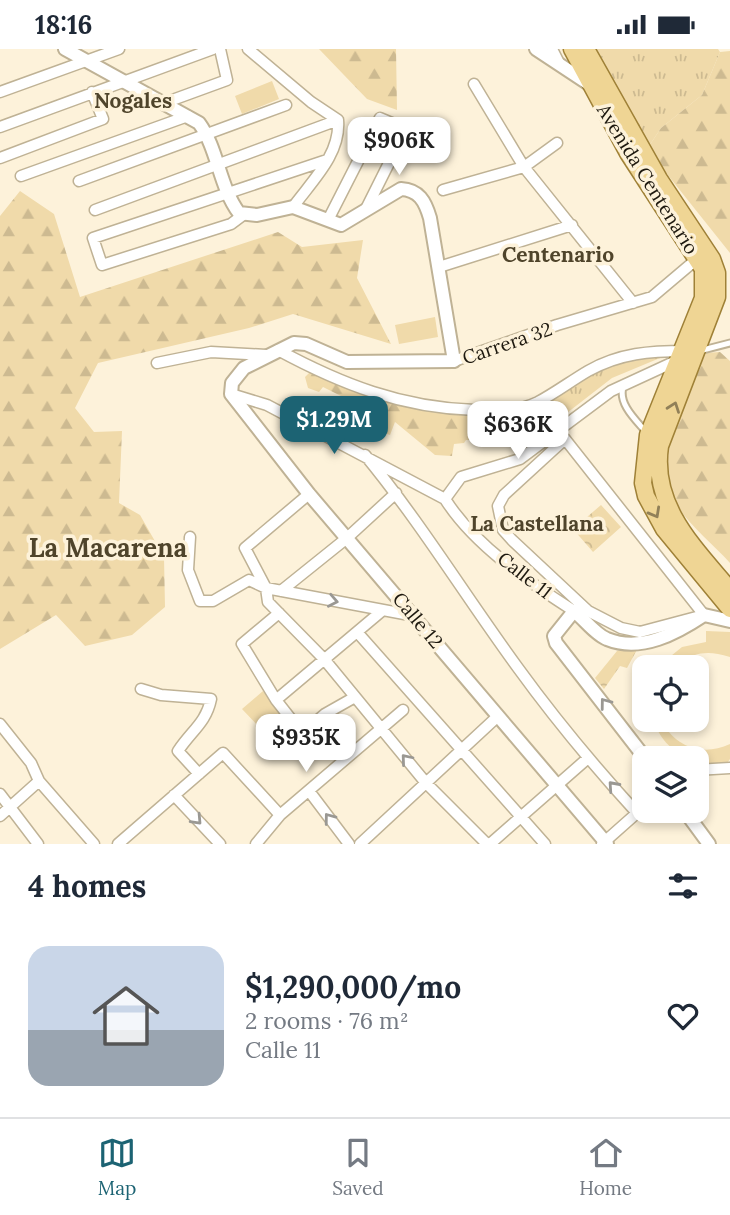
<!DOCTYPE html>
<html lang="en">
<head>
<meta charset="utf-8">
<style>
  :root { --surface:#fff; --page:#f2f2f3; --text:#1f2937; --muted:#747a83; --line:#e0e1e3; --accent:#1c6373 }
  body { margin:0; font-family:Lora,serif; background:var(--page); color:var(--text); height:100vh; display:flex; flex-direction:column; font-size:26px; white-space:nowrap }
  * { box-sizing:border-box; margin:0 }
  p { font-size:23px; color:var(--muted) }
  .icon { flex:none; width:38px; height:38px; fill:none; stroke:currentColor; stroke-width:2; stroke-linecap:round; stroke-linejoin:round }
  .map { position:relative; height:795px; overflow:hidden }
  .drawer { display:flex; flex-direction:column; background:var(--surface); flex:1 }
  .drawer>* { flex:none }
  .fabs { position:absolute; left:632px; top:606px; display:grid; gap:14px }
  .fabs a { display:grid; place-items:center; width:77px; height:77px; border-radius:14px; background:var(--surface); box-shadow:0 4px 10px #0003; font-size:35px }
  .price { position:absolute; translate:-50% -60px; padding:0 16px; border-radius:14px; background:#fff; color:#222; font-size:23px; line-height:46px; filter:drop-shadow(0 2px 4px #0008) }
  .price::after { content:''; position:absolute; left:50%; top:42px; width:21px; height:16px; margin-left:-10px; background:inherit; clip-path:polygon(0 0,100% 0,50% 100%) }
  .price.current { background:var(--accent); color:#fff }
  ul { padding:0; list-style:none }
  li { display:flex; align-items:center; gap:21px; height:175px; padding:0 28px }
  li+li { border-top:2px solid var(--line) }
  li span { display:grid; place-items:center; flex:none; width:196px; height:140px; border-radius:21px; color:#555 }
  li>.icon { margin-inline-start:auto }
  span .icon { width:84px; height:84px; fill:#fffc; stroke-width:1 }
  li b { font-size:30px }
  h2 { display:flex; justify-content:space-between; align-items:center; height:84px; padding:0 28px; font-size:30px }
  .status { display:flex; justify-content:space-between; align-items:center; height:49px; padding:0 35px; background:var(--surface); direction:ltr }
  .status svg { height:19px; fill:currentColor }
  .dock { display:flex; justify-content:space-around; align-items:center; height:98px; border-top:2px solid var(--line); background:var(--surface); font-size:19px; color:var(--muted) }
  .dock a { display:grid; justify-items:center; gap:4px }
  .dock .current { color:var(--accent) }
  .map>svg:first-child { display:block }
  .grass { fill:url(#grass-tufts) }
  .forest { fill:url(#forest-firs) }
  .park { fill:url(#park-crowns) }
  .pitch { fill:#f0daaa }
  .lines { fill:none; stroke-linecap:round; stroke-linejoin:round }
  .service-casing { stroke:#bfb295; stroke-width:9 }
  .minor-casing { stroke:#bfb295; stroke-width:13 }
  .tertiary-casing { stroke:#bfb295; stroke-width:16 }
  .primary-casing { stroke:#9f8137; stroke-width:19 }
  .service { stroke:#fff; stroke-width:5 }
  .minor { stroke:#fff; stroke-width:10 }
  .tertiary { stroke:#fff; stroke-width:12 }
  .primary { stroke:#efd594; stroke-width:16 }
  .oneway { stroke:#918058 }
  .oneway2 { stroke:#9a9893 }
  .labels { text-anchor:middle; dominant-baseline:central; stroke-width:7; stroke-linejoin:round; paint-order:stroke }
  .street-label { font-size:19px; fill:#1e190f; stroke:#fdf2da }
  .neighbourhood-label { font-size:21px; font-weight:bold; fill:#4f442b; stroke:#fdf2da }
  .district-label { font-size:26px; font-weight:bold; fill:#4f442b; stroke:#fdf2da }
</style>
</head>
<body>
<div class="status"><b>18:16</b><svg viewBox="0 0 49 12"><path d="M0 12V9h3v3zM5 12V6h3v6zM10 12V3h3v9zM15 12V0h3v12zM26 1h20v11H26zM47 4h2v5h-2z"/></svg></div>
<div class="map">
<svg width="730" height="795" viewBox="0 0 730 795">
  <defs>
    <pattern id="grass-tufts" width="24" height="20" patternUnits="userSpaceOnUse" patternTransform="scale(1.75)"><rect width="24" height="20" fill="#f0daaa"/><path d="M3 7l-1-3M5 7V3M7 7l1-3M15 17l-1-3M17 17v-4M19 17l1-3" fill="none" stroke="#cdba91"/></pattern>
    <pattern id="forest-firs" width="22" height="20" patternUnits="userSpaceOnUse" patternTransform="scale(1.75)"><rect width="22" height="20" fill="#f0daaa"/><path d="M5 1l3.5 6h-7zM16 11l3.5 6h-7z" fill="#cdba91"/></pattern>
    <pattern id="park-crowns" width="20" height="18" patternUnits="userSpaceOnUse" patternTransform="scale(1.75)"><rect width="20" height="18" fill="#f0daaa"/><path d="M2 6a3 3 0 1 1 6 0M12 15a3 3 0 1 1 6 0" fill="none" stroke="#cdba91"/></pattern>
  </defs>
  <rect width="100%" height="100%" fill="#fdf2da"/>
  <path class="grass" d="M592 0H718L720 3 702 46 661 79 647 100Z
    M658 307 660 309 612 329 545 381 530 362 603 319 621 311Z"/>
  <path class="forest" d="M319 0H396L397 61 367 50Z
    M730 2V204L647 100 661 79 702 46 720 3Z
    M20 142 54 165 80 248 278 183 302 198 363 191 357 229 391 295 293 265 249 279 98 314 75 359 94 383 122 382 119 454 140 466 164 508 165 558 132 586 85 597 56 566 0 600V167Z
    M720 303 730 312V514C714 496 691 478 678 458 647 411 685 349 704 304Z
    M310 323C378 354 421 367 496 367L501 389 466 391 464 394 454 395 452 407 435 406 395 373 390 386 372 380 377 365 323 338 319 343 308 339 305 328Z"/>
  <path class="park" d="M601 456 621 478 593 503 573 480Z
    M639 597 627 619 620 617 604 640 595 629 617 602Z"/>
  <path class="pitch" d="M272 32 279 50 242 65 235 47Z
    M435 268 438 288 399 295 395 276Z
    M706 582 730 583V608C690 595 686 618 653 618L658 608 666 611 682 598 706 593Z
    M263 642 298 682 276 696 242 660Z
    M652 670H661C674 698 702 708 730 695V710L725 717 703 719 702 712C675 704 665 699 652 670Z"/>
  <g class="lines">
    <defs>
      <path id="service" d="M699 302 730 294
        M623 338C618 355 636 371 646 383"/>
      <path id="minor" d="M248 0 311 53 338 71C341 105 312 132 293 158
        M552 0 560 16
        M474 35 524 118 633 254
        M0 43 119 0
        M164 54 227 31 220 0
        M0 78 213 0
        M0 109 103 70 92 43
        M21 127 188 67
        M79 132 286 56
        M443 141 524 118 557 94
        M95 161 338 71
        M243 166 231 175 102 216 93 189 327 111
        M328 171 380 69 406 80 365 162
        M439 218 572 176
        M278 301C341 335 402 359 475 361 496 362 518 363 538 353 555 344 571 332 588 322 620 304 650 302 686 302
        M454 312 557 276 652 248 691 215
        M157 314 211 303 266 306
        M231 345 267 356 445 450C473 495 530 534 574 562
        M565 390 704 566 640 583 621 579 588 562 512 491 503 481 498 457 504 446Z
        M365 406C421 474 466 548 518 619 555 670 595 718 637 764L602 795
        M309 445 245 499 266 539 268 553 324 610 426 734 487 795
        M445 450 461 428 520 410 611 342 676 312
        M190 488 188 521 200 552H213L249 531 266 539 415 567
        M281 542 347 489 396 444
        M279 564 242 595 276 651 302 684
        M357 583 545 795
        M141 640 161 646 211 650C206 674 192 681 178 702L199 725
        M276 651 383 561
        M0 675 31 714 39 732 94 795
        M281 703 325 665 355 648
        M696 721 730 719
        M309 742 349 795
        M0 745 38 795
        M174 746 220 795
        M0 767 39 732
        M118 795 223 704 280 766
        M256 795 280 766 403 661
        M360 795 497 668
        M490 795 588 709"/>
      <path id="tertiary" d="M65 0 199 74C218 100 219 137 239 164L257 166 293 158 341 176 401 140C419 141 425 152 430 169L454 312 347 313 306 295 294 294 244 319 232 334 231 345 309 445 607 795
        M536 0 592 37
        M645 709 556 594 554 587 574 562C584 570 596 586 607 590 641 604 677 584 704 566L730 572
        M684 761 709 795"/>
      <path id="primary" d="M572 0 628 104 703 220V249L648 386 643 434 646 447 664 480 730 560
        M586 0 659 130 712 210 717 224V248L660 397C651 457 694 498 730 541"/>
    </defs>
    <use href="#service" class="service-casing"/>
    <use href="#minor" class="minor-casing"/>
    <use href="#tertiary" class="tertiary-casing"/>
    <use href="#primary" class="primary-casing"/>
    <use href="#service" class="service"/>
    <use href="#minor" class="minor"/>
    <use href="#tertiary" class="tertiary"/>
    <use href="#primary" class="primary"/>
  </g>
  <defs><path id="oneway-chevron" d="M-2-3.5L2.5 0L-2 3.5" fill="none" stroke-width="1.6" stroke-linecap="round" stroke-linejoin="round" transform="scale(1.75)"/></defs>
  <g class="oneway">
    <use href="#oneway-chevron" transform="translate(674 358) rotate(-70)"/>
    <use href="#oneway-chevron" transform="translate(655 464) rotate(61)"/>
  </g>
  <g class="oneway2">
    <use href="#oneway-chevron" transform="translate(333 552) rotate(11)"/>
    <use href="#oneway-chevron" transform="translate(605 654) rotate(-127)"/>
    <use href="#oneway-chevron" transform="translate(406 710) rotate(-130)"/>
    <use href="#oneway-chevron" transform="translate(613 737) rotate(-132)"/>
    <use href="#oneway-chevron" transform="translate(329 769) rotate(-127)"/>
    <use href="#oneway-chevron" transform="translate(197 771) rotate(47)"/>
  </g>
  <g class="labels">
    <g class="street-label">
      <text transform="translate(648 130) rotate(58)">Avenida Centenario</text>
      <text transform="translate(507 294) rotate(-19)">Carrera 32</text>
      <text transform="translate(525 526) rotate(38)">Calle 11</text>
      <text transform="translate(418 571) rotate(50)">Calle 12</text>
    </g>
    <g class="neighbourhood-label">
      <text x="133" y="51">Nogales</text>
      <text x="558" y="205">Centenario</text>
      <text x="537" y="474">La Castellana</text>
    </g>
    <g class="district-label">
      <text x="108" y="498">La Macarena</text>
    </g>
  </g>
</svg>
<div class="fabs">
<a><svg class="icon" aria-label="locate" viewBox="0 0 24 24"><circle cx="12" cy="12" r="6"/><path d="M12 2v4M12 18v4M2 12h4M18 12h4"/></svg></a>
<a><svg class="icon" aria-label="layers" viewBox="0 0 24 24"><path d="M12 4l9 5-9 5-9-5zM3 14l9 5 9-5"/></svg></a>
</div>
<b class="price" style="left:399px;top:128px">$906K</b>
<b class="price current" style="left:334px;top:407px">$1.29M</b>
<b class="price" style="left:518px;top:412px">$636K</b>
<b class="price" style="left:306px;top:725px">$935K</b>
</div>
<section class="drawer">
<h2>4 homes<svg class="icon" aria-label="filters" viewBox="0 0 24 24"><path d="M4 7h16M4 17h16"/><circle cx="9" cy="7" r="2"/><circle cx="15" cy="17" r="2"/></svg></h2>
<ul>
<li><span style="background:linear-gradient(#c9d6e8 60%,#9aa5b1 0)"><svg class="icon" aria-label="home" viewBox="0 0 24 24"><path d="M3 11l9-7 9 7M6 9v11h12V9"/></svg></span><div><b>$1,290,000/mo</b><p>2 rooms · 76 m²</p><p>Calle 11</p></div><svg class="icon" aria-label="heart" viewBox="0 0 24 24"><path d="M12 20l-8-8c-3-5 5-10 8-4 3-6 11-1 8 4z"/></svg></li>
</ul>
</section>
<nav class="dock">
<a class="current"><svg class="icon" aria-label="map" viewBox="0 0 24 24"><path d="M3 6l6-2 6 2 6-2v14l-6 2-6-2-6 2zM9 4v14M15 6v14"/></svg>Map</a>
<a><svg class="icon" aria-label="saved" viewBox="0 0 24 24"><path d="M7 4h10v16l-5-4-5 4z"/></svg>Saved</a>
<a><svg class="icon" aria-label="home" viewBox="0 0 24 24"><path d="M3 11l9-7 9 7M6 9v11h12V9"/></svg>Home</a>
</nav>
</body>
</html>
